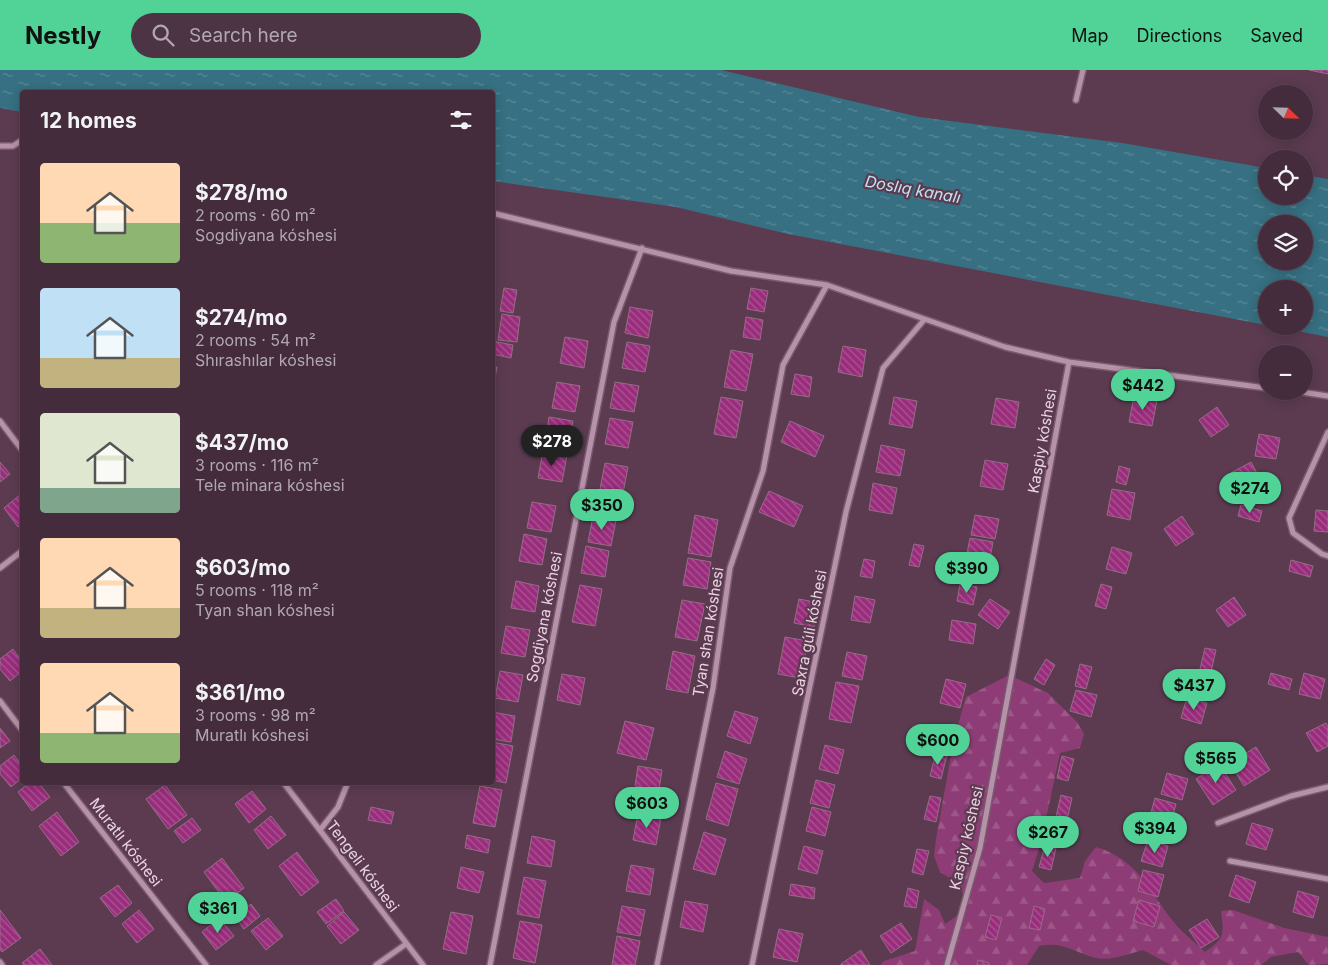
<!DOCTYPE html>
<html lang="en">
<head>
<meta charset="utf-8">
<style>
  :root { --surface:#452c3d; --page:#4c3444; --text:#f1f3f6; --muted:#b0a7b0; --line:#5d4857; --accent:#51d397 }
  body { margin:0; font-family:Inter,sans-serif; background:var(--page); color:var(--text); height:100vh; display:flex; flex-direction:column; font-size:19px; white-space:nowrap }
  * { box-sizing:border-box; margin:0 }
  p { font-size:16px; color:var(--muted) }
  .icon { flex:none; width:28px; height:28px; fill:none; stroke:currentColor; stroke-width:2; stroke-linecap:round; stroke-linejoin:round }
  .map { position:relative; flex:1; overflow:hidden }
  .details { position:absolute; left:20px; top:20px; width:475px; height:695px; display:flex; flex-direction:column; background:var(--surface); border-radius:5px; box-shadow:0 2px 12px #0003,0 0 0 1px var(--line) }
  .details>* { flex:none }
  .needle { width:32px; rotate:113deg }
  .controls { position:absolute; left:1258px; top:15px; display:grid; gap:10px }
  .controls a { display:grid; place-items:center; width:55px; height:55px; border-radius:50%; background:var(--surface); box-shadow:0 2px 12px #0003,0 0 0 1px var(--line); font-size:25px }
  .price { position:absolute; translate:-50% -42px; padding:0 11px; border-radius:18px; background:var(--accent); color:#111; font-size:16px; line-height:32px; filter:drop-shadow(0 1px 2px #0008) }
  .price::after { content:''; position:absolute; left:50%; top:30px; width:15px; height:11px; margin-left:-8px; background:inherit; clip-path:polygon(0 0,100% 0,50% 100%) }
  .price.selected { background:#222; color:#fff }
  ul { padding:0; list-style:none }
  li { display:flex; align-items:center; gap:15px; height:125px; padding:0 20px }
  li span { display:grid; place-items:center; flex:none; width:140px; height:100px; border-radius:5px; color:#555 }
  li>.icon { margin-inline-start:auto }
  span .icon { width:60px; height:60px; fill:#fffc; stroke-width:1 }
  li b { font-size:21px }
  h2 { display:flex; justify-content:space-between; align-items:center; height:60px; padding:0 20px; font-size:21px }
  header { display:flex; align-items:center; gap:30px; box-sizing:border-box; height:70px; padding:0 25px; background:var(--accent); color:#111 }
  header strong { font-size:24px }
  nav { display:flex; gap:28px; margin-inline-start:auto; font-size:18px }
  .search { width:350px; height:45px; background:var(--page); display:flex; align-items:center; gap:12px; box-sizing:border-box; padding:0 18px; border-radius:28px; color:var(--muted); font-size:19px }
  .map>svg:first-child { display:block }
  .forest { fill:url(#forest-firs) }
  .water { fill:url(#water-ripples); fill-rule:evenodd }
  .building { fill:url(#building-back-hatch); stroke:#926e85 }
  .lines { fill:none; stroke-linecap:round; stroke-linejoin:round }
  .minor-casing { stroke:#765b6d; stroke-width:8 }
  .minor { stroke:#b791a9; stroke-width:5 }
  .labels { text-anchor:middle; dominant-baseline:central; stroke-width:4.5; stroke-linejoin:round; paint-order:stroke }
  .street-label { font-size:15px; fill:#e9d4e1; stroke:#5c3b51 }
  .water-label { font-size:16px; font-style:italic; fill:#c1e4ef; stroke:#5c3b51 }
</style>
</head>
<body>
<header>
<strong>Nestly</strong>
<div class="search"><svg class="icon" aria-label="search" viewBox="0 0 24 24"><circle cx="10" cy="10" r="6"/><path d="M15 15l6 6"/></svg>Search here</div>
<nav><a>Map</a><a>Directions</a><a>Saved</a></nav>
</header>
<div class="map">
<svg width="1328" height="895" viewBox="0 0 1328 895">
  <defs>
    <pattern id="forest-firs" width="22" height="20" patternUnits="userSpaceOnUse" patternTransform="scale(1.25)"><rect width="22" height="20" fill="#8d3c75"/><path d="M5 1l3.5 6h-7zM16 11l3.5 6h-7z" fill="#9d5788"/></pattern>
    <pattern id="water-ripples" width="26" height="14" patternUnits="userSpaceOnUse" patternTransform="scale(1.25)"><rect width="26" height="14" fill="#367082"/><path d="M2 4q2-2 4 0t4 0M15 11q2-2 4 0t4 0" fill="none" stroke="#5d8a99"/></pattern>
    <pattern id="building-back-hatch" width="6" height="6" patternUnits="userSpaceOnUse" patternTransform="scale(1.25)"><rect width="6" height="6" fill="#992d7c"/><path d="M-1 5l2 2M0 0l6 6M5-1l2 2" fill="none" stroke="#ac5494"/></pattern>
  </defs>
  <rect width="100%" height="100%" fill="#5c3b51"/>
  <path class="forest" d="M1009 605 1048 623 1077 652 1084 664 1080 678 1060 683 1041 772 1032 801 1044 813 1080 808 1085 791 1096 777C1141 791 1149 823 1177 856 1185 865 1196 873 1205 882 1225 868 1224 865 1221 841L1233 840 1284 858 1328 867V894L1309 895 1298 882 1271 887 1261 895H1171L1143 880C1129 884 1110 891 1096 888 1073 882 1064 871 1039 876L1027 895H880L884 891 915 881 924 829 939 840 945 854 968 838 959 814 940 802 934 786 936 769 954 669 966 627Z"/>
  <path class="water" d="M0 0H721L919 47 1122 73 1266 98V126H1304V105L1328 109V267L1272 256H1304V219H1266V255L788 164 676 137 493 111 492 22H22V42L0 38ZM1266 154H1304V191H1266Z"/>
  <path class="building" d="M1309 0H1328V4Z
    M504 218 517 220 513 243 500 241Z
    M751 218 768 221 764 242 747 239Z
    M630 237 653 241 648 268 625 263Z
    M502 244 520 247 517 272 498 270Z
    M746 247 763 250 760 270 743 267Z
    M565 267 588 271 584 298 560 293Z
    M492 271 513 275 511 288 492 284Z
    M627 272 650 276 645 302 622 298Z
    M843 276 866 280 862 307 838 302Z
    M731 280 753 284 746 321 724 317Z
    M492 297H497L492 323Z
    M795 304 812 307 809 327 791 324Z
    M557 312 580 316 575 342 552 338Z
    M615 312 639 316 634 342 610 338Z
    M1134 326 1157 330 1152 356 1129 352Z
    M721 327 743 331 736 368 714 364Z
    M894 327 917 331 912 358 889 354Z
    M996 328 1019 332 1015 358 991 354Z
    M1217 337 1229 355 1211 367 1199 350Z
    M549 347 573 351 568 378 545 373Z
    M610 348 633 352 628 378 605 374Z
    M790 351 824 366 815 387 781 372Z
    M1259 364 1280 368 1276 389 1255 386Z
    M881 375 905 380 900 406 876 402Z
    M543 381 567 385 562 412 538 408Z
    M985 390 1008 394 1003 420 980 416Z
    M0 392 10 404 0 412Z
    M1251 392 1264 417 1244 428 1231 403Z
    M605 393 628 397 623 423 600 419Z
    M1119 396 1130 399 1126 415 1116 412Z
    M873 413 897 418 892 444 869 440Z
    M1112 419 1135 423 1130 450 1107 445Z
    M769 421 803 436 794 457 759 442Z
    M21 424 22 453 18 457 4 438Z
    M532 432 556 436 551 462 527 458Z
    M1241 435 1262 441 1259 452 1238 446Z
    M1316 440 1328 441V462L1314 461Z
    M695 445 718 450 711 487 688 483Z
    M975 445 999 449 995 469 971 465Z
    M593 446 616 450 611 476 588 472Z
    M1182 446 1194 464 1176 476 1164 459Z
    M524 464 547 469 542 495 519 491Z
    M970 468 993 472 988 499 965 494Z
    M914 474 924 476 919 497 909 495Z
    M586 476 609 481 605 507 581 503Z
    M1112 477 1132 483 1126 504 1106 499Z
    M688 488 711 492 707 519 683 515Z
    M864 489 875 491 872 508 860 506Z
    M1291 490 1313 496 1310 507 1289 501Z
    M516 511 539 516 535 542 511 538Z
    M960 514 977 517 973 535 957 531Z
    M1101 514 1112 517 1106 539 1095 536Z
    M580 515 602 519 595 556 572 552Z
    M855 526 875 530 870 553 851 550Z
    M1234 527 1246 545 1228 557 1216 540Z
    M799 529 819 533 814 557 794 553Z
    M990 529 1010 542 998 559 978 545Z
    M682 530 705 534 697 571 675 567Z
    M952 550 976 554 973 574 949 570Z
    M506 556 530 560 525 587 501 583Z
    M785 567 808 571 800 608 778 604Z
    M1205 578 1216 580 1211 602 1200 599Z
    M13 579 22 592V601L10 611 0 599V589Z
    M673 581 695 586 688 623 666 619Z
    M847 582 867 586 862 610 842 606Z
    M1046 589 1055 595 1044 615 1034 609Z
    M1080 594 1092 597 1086 619 1075 616Z
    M500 601 523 605 518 632 495 628Z
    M1271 603 1292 609 1289 620 1268 614Z
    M1304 603 1325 609 1320 629 1299 624Z
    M562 604 585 608 580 635 557 630Z
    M946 609 966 614 960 638 940 633Z
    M836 612 859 616 851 653 829 649Z
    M1076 620 1097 625 1091 647 1070 641Z
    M1187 627 1207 633 1201 654 1181 648Z
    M735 641 758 648 750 674 727 666Z
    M492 642 515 646 511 672 492 669Z
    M625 651 654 658 646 690 617 683Z
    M1326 653 1328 657V676L1317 682 1306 663Z
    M940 657 952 659 949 677 937 675Z
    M0 658 10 671 0 678Z
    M492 672 513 676 506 713 492 710Z
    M825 675 844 680 838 704 819 699Z
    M1256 677 1270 700 1244 716 1230 693Z
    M725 681 747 689 739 714 717 707Z
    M936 682 947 685 941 709 930 706Z
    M14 685 22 696V708L11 717 0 704V696Z
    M1062 686 1074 689 1068 711 1057 708Z
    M1219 694 1236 720 1213 735 1196 709Z
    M638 696 662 700 659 720 635 716Z
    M1167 703 1188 709 1182 730 1161 724Z
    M816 710 835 715 829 738 810 733Z
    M30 712H38L50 727 32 741 18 722Z
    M716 713 738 719 728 756 706 749Z
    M165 715 187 745 168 759 146 729Z
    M480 716 502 720 495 757 473 753Z
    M252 721 266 739 249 753 235 734Z
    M1061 725 1072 728 1067 750 1056 747Z
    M930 726 941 728 936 752 924 749Z
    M1155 728 1176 734 1170 755 1149 750Z
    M371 737 394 742 391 754 368 750Z
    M812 737 831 742 825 766 806 761Z
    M57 742 79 772 61 786 39 756Z
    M638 744 661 748 656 775 633 770Z
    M271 746 286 765 268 779 254 760Z
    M192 748 201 760 183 773 174 761Z
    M1252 753 1273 759 1266 780 1246 774Z
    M704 762 726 769 715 805 693 799Z
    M467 765 490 770 488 783 465 778Z
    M532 766 555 771 551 797 527 793Z
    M1148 770 1168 776 1162 797 1141 791Z
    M804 776 823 781 817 804 798 799Z
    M1045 776 1056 778 1051 800 1039 797Z
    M917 779 929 781 923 805 912 802Z
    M297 782 319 812 301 826 279 796Z
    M222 788 244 818 226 832 204 802Z
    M631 795 654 799 650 825 626 821Z
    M461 797 484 802 479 823 457 818Z
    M1143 800 1164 805 1158 827 1138 821Z
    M1236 805 1256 812 1249 833 1229 826Z
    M524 807 546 811 539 848 517 844Z
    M791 814 815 818 814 829 789 825Z
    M118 815 132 833 115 847 100 828Z
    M908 818 919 821 916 838 904 836Z
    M1298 821 1319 827 1313 848 1293 842Z
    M336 829 344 841 326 854 317 842Z
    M1139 830 1160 836 1154 857 1133 851Z
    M685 831 708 835 703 862 680 857Z
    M251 834 260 846 244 859 235 847Z
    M622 836 645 840 640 866 617 862Z
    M1034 836 1045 839 1040 860 1029 858Z
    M0 840 21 868 2 882 0 879Z
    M139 840 154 859 137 873 122 854Z
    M344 842 359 860 341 874 327 856Z
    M451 842 473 846 466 884 443 879Z
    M991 845 1002 848 996 870 985 867Z
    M219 848 234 866 216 880 202 862Z
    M268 848 283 866 266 880 251 861Z
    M1207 849 1219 867 1201 878 1189 860Z
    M520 851 542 855 535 893 513 888Z
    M901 853 912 869 891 883 880 866Z
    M779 859 803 864 797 892 773 887Z
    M617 866 640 871 635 895H612Z
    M40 879 52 895H24L22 893Z
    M861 880 870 895H841V894Z
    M978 890 989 893V895H977Z"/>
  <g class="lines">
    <defs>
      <path id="minor" d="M1076 30 1083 0
        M0 76H13L22 70
        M492 143 731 201 827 215 1005 277 1069 292 1266 318
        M1295 321 1328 326
        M0 351 22 380
        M1328 362 1289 448 1293 463 1322 484 1328 486
        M0 498 22 481
        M0 631 22 660
        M63 712 206 895
        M283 712 423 895
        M1218 753 1291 726 1328 717
        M320 760 338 737 348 712
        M1230 791 1328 809
        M0 892 2 895
        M376 895 406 874
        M490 895 614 252 642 178
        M657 895 713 618 730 498 763 401 783 295 827 215
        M752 895 846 442 883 298 924 250
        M947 895 980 778 1069 292"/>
    </defs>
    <use href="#minor" class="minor-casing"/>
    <use href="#minor" class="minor"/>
  </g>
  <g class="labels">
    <g class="street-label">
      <text transform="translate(1042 371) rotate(-80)">Kaspiy kóshesi</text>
      <text transform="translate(544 547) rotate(-79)">Sogdiyana kóshesi</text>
      <text transform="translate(708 562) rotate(-81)">Tyan shan kóshesi</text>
      <text transform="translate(809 563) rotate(-79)">Saxra gúli kóshesi</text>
      <text transform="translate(966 768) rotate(-77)">Kaspiy kóshesi</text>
      <text transform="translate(126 772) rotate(52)">Muratlı kóshesi</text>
      <text transform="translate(363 796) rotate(53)">Tengeli kóshesi</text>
    </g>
    <g class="water-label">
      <text transform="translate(913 119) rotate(10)">Doslıq kanalı</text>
    </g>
  </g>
</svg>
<div class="controls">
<a><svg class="needle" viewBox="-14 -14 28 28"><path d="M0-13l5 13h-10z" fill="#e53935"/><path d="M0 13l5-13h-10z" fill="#b0a7b0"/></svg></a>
<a><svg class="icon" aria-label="locate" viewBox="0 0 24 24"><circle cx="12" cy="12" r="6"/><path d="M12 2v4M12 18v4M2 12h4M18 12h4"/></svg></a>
<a><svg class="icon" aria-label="layers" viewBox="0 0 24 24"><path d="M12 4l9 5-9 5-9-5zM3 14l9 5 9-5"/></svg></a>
<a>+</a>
<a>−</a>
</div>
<b class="price" style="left:1143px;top:341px">$442</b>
<b class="price selected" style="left:552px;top:397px">$278</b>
<b class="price" style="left:1250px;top:444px">$274</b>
<b class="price" style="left:602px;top:461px">$350</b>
<b class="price" style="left:967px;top:524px">$390</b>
<b class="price" style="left:1194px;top:641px">$437</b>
<b class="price" style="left:938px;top:696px">$600</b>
<b class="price" style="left:1216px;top:714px">$565</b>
<b class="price" style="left:647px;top:759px">$603</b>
<b class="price" style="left:1155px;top:784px">$394</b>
<b class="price" style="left:1048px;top:788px">$267</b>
<b class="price" style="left:218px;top:864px">$361</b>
<section class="details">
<h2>12 homes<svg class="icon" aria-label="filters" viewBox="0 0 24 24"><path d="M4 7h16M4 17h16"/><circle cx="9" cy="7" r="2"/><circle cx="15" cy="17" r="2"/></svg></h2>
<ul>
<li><span style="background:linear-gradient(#ffd9b3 60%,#8fb573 0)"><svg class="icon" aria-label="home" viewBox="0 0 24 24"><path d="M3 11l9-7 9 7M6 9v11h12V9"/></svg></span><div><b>$278/mo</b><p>2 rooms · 60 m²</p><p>Sogdiyana kóshesi</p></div></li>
<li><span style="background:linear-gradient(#bfe0f5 70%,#c2b280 0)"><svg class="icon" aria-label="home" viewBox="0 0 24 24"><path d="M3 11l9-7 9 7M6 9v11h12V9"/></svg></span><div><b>$274/mo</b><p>2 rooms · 54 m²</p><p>Shırashılar kóshesi</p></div></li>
<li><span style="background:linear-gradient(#dfe7d0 75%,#7fa58c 0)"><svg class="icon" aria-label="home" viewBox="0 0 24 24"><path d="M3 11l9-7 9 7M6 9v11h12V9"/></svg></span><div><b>$437/mo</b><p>3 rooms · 116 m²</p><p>Tele minara kóshesi</p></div></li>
<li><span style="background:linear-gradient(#ffd9b3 70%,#c2b280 0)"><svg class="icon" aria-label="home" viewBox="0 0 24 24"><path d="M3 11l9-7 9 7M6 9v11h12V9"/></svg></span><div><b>$603/mo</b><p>5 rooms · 118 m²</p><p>Tyan shan kóshesi</p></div></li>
<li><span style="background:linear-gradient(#ffd9b3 70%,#8fb573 0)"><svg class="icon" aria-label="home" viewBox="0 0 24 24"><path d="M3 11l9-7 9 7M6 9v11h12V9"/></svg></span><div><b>$361/mo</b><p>3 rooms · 98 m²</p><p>Muratlı kóshesi</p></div></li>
</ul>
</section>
</div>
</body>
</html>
